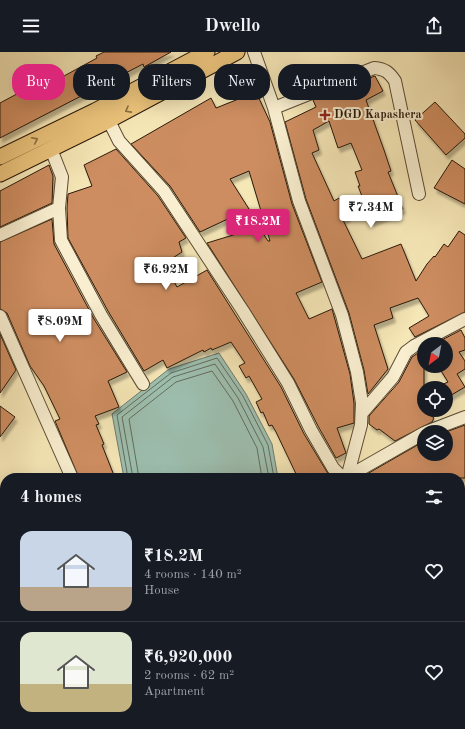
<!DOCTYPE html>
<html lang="en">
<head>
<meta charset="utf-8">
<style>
  :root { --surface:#171b24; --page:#242831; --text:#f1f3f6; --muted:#9ea1a6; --line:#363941; --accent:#db2777 }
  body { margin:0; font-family:"Old Standard TT",serif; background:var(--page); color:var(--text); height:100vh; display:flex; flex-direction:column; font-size:15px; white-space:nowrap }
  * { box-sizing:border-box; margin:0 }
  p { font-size:13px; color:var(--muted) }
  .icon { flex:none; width:22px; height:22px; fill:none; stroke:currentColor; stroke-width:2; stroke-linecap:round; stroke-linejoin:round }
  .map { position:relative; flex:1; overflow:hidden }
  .panel { position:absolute; left:0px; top:421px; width:465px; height:256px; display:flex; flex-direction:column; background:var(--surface); border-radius:16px 16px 0 0; box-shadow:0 4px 16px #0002 }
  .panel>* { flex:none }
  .banner { position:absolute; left:12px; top:12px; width:441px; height:36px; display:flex; gap:8px }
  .needle { width:26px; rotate:212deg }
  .controls { position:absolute; left:417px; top:285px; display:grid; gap:8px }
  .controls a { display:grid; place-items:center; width:36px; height:36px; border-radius:50%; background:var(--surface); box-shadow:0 4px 16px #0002; font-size:20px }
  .price { position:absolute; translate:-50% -34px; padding:0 9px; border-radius:4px; background:#fff; color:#222; font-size:13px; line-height:26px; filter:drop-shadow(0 1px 2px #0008) }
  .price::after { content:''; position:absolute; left:50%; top:24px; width:12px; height:9px; margin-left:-6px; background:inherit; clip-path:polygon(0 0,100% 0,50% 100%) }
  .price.active { background:var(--accent); color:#fff }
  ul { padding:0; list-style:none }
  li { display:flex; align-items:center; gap:12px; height:100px; padding:0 20px }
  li+li { border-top:1px solid var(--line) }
  li span { display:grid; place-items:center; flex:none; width:112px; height:80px; border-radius:12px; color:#555 }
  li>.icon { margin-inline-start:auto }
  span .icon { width:48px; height:48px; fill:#fffc; stroke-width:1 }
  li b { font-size:17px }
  h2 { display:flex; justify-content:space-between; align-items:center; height:48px; padding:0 20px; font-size:17px }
  .tag { padding:0 14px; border-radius:16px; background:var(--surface); box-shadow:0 4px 16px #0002; font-size:14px; line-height:36px }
  .tag.active { background:var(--accent); color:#fff }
  header { display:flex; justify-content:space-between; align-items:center; height:52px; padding:0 20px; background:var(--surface); font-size:18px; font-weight:800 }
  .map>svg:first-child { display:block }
  .water { fill:#9dbfb0; stroke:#6f7d6d }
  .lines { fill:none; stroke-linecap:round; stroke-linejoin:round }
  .shore { stroke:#636c5c; stroke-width:1 }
  .building { fill:#cd8d61; stroke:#291909; filter:url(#shadow) }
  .minor-casing { stroke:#5c4c34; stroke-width:14 }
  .major-casing { stroke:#291909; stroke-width:17 }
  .minor { stroke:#f9efd0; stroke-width:12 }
  .major { stroke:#ebc47c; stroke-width:15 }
  .oneway { stroke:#8a6e42 }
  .poi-dot { fill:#8f2418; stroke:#f9efd0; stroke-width:1.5 }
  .labels { text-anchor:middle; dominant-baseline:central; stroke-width:4; stroke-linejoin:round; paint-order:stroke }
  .poi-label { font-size:12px; font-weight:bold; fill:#291909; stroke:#f9efd0; text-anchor:start }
</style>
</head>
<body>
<header><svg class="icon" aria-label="menu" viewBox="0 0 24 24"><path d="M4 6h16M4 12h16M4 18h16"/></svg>Dwello<svg class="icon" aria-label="share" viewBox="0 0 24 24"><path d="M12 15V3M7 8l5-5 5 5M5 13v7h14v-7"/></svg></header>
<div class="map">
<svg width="465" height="677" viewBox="0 0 465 677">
  <defs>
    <filter id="shadow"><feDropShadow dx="2.5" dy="4.5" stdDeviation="1" flood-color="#0004"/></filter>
  </defs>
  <rect width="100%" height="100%" fill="#f6e7b7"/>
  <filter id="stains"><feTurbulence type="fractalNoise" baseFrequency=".005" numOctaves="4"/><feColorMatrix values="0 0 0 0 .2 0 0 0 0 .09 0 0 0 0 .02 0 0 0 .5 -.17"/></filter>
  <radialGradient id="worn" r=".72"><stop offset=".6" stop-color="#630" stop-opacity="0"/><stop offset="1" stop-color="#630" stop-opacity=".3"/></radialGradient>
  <path class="water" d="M219 301 246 342 272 392 278 426H124L112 362 169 317Z"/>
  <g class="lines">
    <path class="shore" d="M128 426 117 363 171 321 217 306 243 344 268 393 274 426
      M133 426 122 365 173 325 215 312 238 346 263 395 269 426
      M139 426 129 367 176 330 212 319 233 349 257 396 262 426"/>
  </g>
  <path class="building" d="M104 0H171L144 15 143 12 0 86V51L28 36 31 42 97 6 96 4Z
    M375 24 383 39 366 48 384 98 391 119 388 120 403 157 372 170 358 134H360L355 120 362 118 351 91 338 96 329 69 313 78 319 98 312 101 334 149 339 146 348 165 343 168 362 207 401 192 416 229 427 212 434 204 435 205 444 192 448 195 459 179 465 183V260L415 285 409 276 429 264 418 246 390 256 393 266 374 273 388 317 368 342 364 318 349 261 306 147 285 70 316 55 313 48Z
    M256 40 270 70 292 152 322 230 296 241 309 267 332 257 350 322 354 351V371L337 376 346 401 336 406 318 374 294 327 207 191 259 175 268 189H270L249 119 230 127 249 157 200 180 170 134 131 92 211 46 216 56Z
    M435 50 465 82V86L446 103 415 68Z
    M116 97 158 144 186 186 179 190 182 200 165 211V213L177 235 207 218 281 335 304 382 327 420 332 426H298L276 380 272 373 269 374 263 360 261 361 256 350 262 347 249 324 246 326 239 314 245 311 231 290 212 298 211 296 204 300 203 298 167 316 163 308 144 319 108 259 68 186 67 156 68 142 92 134 84 113Z
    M452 108 465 117V152L434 136Z
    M49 113 53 124 52 151 0 175V139Z
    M52 167 54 192 94 267 127 320 108 329 119 355 95 364 99 372 96 373 104 392 102 393 115 426H79L55 369 60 367 44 334 30 314 7 261 0 257V190Z
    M461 278 465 286V298L459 300 465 309V317L457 322 465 335 448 345 446 336H443L441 333 448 330 438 314H446V292H434Z
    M0 282 16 318 0 341Z
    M424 297V358L434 366 432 370 395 389 379 377 377 378 369 372V364L399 330 412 305Z
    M0 354 15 365 0 385Z
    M465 373V426H360L421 391 424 402H446V380Z"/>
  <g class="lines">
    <defs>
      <path id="minor" d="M254 0 274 56 299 149 342 263 357 320 362 351 361 373 347 426
        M274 56 374 16C385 17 389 20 395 29L419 142
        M105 61 119 89 164 139 243 259 288 331 311 378 333 416 340 423 347 425 424 381
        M51 97 62 125 59 156 61 188 101 263 143 332
        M0 183 59 156
        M0 264 72 426
        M362 361 393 325 406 300 414 294 465 267
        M426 380 465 365
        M461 470 465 479
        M460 572 465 569
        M0 577 5 581
        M149 672 156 677
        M424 672 428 677
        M103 677 106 672
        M266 677 273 672"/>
      <path id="major" d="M0 105 95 59 207 0
        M0 122 104 71 237 0"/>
    </defs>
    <use href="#minor" class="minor-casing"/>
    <use href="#major" class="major-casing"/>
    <use href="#minor" class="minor"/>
    <use href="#major" class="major"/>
  </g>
  <defs><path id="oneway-chevron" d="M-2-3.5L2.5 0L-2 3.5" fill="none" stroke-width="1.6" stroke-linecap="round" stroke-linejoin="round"/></defs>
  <g class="oneway">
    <use href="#oneway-chevron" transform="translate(128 58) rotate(152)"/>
    <use href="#oneway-chevron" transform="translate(35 88) rotate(-26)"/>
  </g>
  <path class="poi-dot" d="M323 57h4v4h4v4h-4v4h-4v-4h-4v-4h4z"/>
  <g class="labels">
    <g class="poi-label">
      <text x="334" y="63">DGD Kapashera</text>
    </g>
  </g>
  <rect width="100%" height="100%" filter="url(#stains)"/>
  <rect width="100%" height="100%" fill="url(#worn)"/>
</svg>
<div class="controls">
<a><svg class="needle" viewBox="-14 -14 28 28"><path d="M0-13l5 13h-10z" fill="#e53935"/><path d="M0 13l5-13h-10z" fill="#9ea1a6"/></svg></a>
<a><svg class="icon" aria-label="locate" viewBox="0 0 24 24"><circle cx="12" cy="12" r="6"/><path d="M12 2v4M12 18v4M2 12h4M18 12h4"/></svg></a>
<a><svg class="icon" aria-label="layers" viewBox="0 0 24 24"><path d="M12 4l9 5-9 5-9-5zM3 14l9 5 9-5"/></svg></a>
</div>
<b class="price" style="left:371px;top:177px">₹7.34M</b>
<b class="price active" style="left:258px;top:191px">₹18.2M</b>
<b class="price" style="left:166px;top:239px">₹6.92M</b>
<b class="price" style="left:60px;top:291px">₹8.09M</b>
<div class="banner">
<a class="tag active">Buy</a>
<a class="tag">Rent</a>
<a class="tag">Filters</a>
<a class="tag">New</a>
<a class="tag">Apartment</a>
</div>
<section class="panel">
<h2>4 homes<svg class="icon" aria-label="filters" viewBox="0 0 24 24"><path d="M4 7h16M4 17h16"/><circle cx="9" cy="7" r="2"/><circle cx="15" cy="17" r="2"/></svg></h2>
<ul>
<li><span style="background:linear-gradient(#c9d6e8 70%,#b9a48a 0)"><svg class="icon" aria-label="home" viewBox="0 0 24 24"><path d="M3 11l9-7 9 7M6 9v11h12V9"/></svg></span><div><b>₹18.2M</b><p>4 rooms · 140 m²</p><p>House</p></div><svg class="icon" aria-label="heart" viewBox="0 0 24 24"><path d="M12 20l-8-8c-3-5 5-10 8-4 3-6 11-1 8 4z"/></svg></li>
<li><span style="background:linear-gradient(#dfe7d0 65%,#c2b280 0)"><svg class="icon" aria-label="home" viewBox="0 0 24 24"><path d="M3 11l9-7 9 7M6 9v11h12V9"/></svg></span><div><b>₹6,920,000</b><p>2 rooms · 62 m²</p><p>Apartment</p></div><svg class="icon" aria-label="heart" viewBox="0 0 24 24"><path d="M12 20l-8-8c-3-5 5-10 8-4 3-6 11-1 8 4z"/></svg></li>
</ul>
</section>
</div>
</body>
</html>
